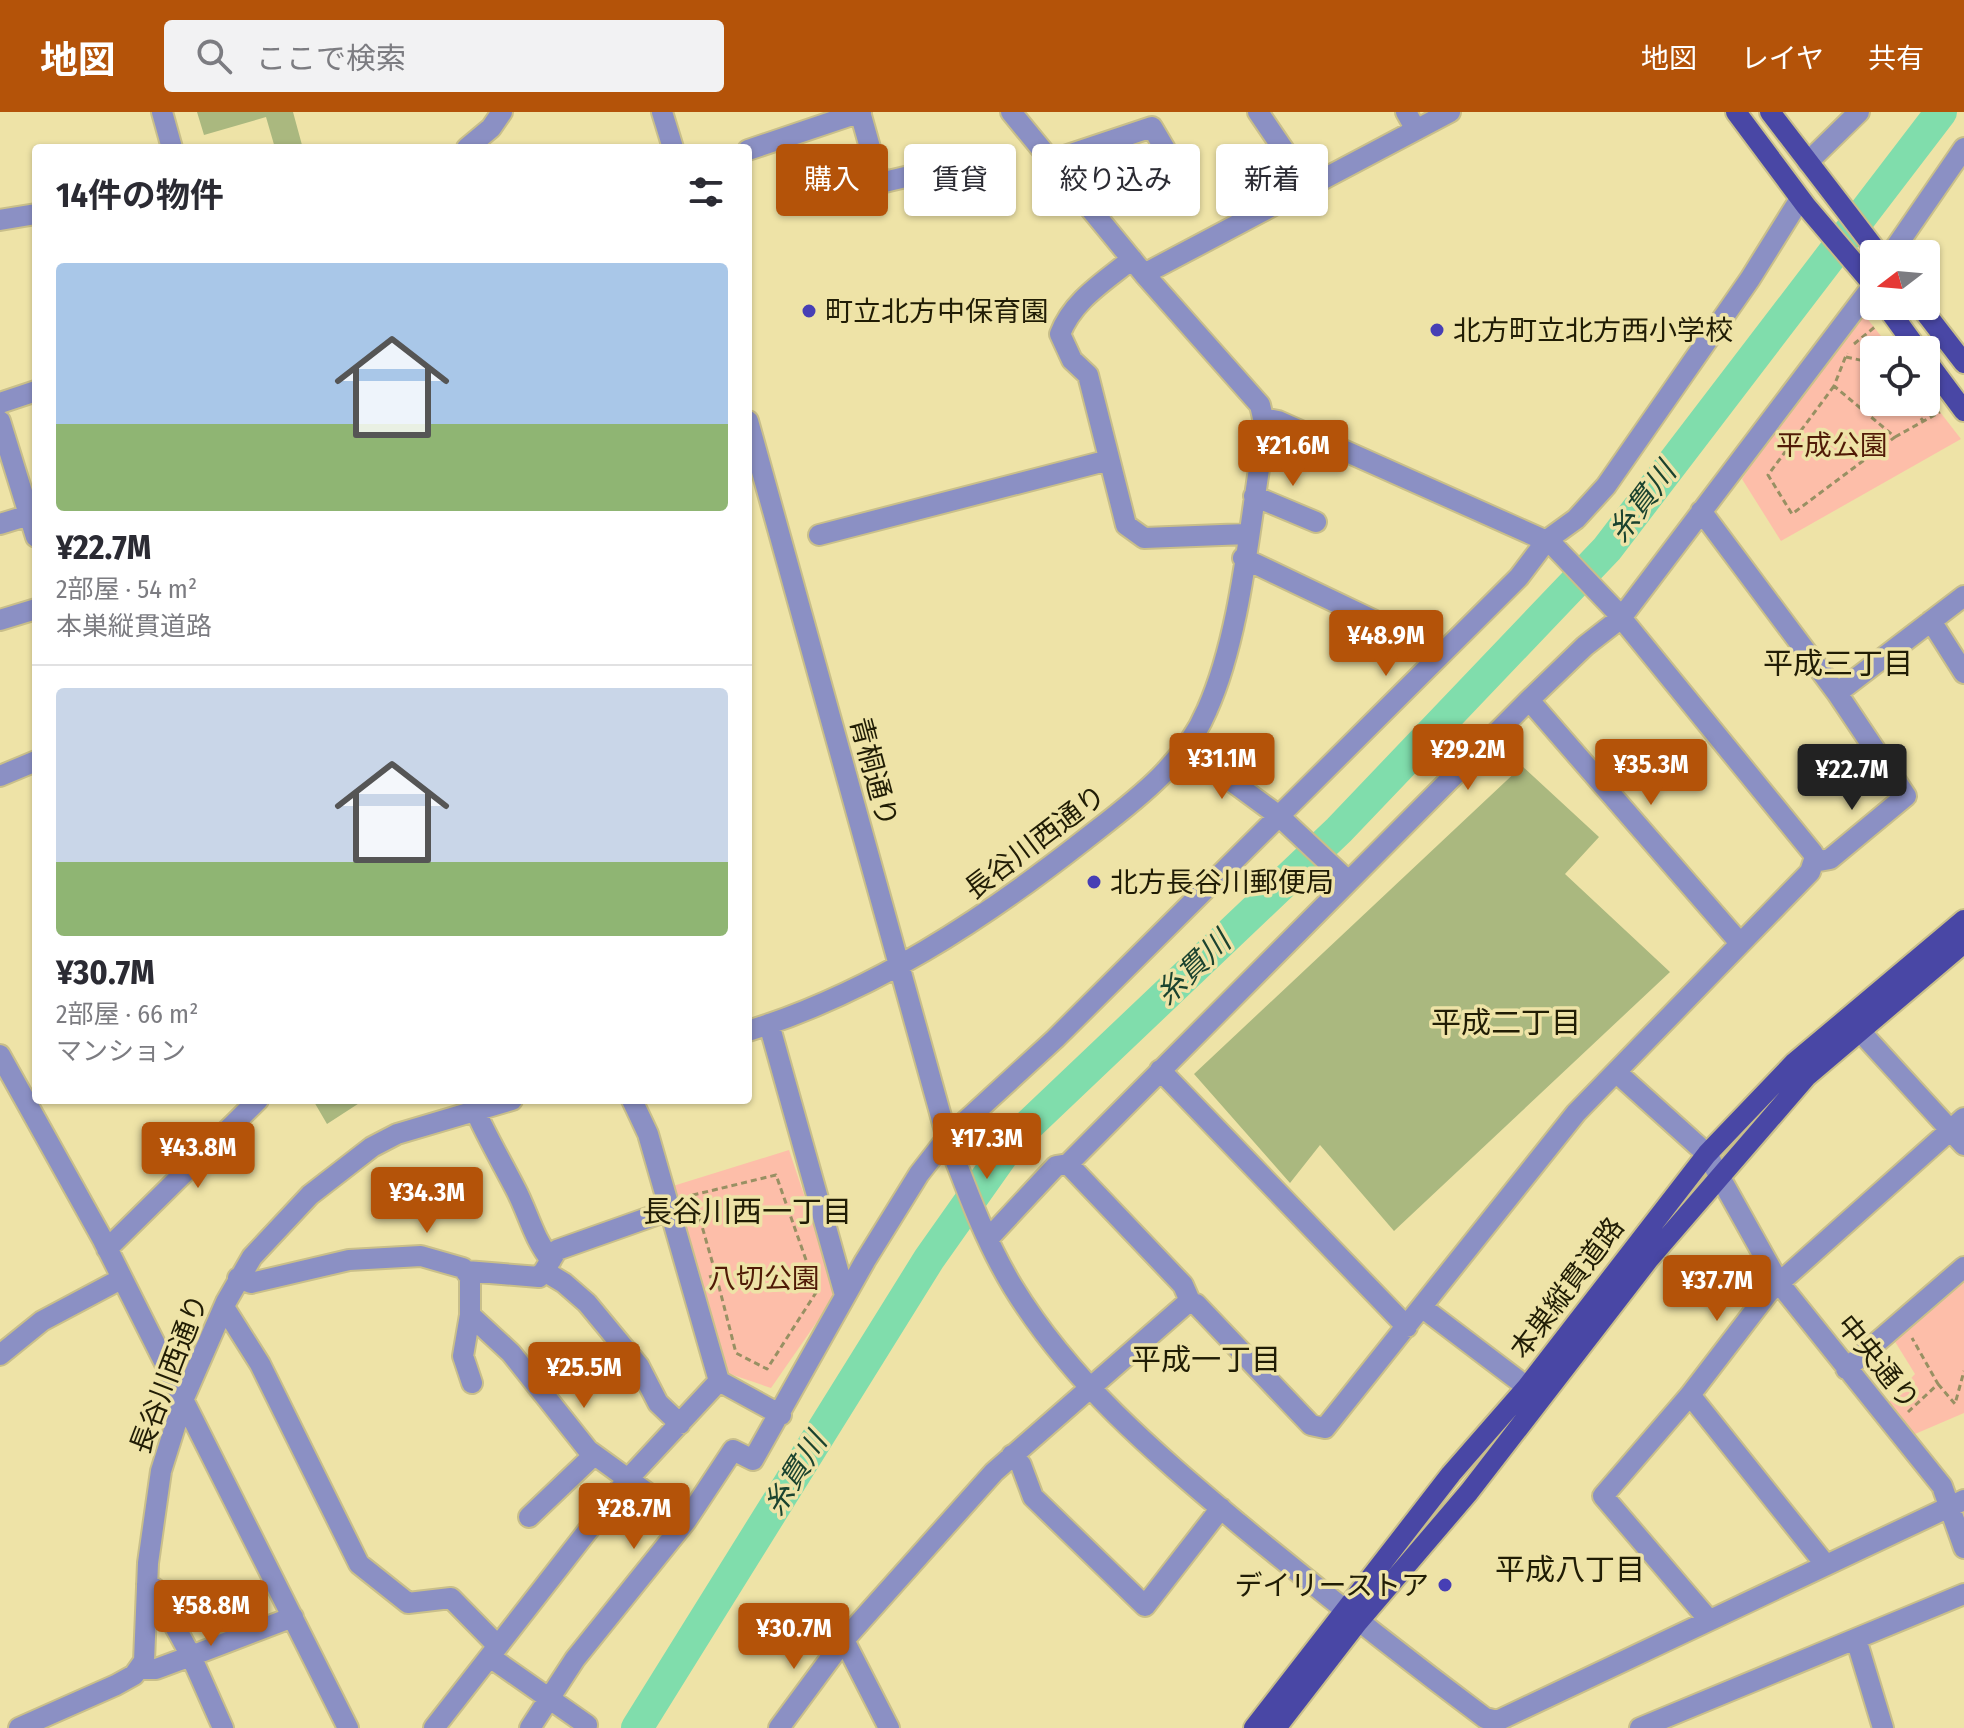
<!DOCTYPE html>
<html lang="ja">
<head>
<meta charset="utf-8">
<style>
  :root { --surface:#fff; --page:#f2f2f3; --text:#2b2b33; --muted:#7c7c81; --line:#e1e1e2; --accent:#b45309 }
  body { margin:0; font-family:"Fira Sans Condensed","Noto Sans JP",sans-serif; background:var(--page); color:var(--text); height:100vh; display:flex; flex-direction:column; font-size:30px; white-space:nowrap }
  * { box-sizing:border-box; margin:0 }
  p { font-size:26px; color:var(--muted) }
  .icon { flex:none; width:44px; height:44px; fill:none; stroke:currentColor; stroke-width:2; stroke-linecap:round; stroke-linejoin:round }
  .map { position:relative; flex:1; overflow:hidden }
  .details { position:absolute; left:32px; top:32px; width:720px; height:960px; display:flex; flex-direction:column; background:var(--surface); border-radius:8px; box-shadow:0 2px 6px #0004 }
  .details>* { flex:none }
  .banner { position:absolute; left:776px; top:32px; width:760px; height:72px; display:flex; gap:16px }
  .needle { width:52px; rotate:254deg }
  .fabs { position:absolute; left:1860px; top:128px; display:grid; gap:16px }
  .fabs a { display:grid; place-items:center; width:80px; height:80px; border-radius:8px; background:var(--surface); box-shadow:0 2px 6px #0004; font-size:40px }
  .price { position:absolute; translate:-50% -68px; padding:0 18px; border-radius:8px; background:var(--accent); color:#fff; font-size:26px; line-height:52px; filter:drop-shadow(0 2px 4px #0008) }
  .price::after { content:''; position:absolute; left:50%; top:48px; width:24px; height:18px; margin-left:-12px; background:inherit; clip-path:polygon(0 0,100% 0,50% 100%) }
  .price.on { background:#222; color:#fff }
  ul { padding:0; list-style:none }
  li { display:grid; align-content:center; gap:16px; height:424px; padding:0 24px }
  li+li { border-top:2px solid var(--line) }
  li span { display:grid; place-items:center; height:248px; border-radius:8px; color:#555 }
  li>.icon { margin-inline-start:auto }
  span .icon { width:144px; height:144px; fill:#fffc; stroke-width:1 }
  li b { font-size:34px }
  h2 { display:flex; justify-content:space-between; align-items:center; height:96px; padding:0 24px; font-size:34px }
  .chip { padding:0 28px; border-radius:8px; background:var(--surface); box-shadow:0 2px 6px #0004; font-size:28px; line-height:72px }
  .chip.on { background:var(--accent); color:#fff }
  header { display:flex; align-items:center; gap:48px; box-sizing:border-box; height:112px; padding:0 40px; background:var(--accent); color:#fff }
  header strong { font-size:38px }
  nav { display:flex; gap:44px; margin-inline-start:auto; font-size:28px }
  .search { width:560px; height:72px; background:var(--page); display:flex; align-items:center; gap:20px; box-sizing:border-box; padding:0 28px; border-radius:8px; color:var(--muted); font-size:30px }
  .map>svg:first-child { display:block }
  .green { fill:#fdbea9 }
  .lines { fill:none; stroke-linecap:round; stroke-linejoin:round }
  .river { stroke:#80ddac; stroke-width:32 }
  .building { fill:#aab87f }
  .minor-casing { stroke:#c9bf8a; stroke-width:24 }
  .major-casing { stroke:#c9bf8a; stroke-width:24 }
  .path { stroke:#989063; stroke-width:3; stroke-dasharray:6 4; stroke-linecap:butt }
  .minor { stroke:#8b90c4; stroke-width:20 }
  .major { stroke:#4947a5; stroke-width:20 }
  .poi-dot { fill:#473fb5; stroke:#eee3a7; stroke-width:3 }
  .labels { text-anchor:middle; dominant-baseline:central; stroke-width:7; stroke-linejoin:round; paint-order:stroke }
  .poi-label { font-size:28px; fill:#211d05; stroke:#eee3a7; text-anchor:start }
  .park-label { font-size:28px; fill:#511b07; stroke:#eee3a7 }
  .street-label { font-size:28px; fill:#211d05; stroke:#eee3a7 }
  .water-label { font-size:30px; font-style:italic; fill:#1b432f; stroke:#eee3a7 }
  .neighbourhood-label { font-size:30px; fill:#211d05; stroke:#eee3a7 }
</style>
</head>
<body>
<header>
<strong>地図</strong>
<div class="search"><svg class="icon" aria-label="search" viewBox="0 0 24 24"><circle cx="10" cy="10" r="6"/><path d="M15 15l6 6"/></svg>ここで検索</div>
<nav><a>地図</a><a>レイヤ</a><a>共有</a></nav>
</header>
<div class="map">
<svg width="1964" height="1616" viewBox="0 0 1964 1616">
  <rect width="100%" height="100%" fill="#eee3a7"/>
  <path class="green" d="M1855 191 1892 238H1874V290H1926V282L1961 327 1781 429 1742 367Z
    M789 1038 837 1181 771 1276 724 1260 673 1074Z
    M1964 1168V1301L1915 1322 1889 1290 1915 1262 1894 1228Z"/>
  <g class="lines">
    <path class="river" d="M637 1616 929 1147 1013 1028 1339 718 1607 437 1941 0"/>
  </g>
  <path class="building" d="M197 0H293L302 33 275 36 266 5 204 23Z
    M1522 654 1599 725 1565 762 1670 860 1394 1119 1320 1033 1290 1071 1194 962Z
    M313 988H364L327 1012Z"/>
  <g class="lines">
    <defs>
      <path id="minor" d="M162 0 172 36
        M662 0 673 36
        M860 0 880 71 969 50
        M1258 0 1309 75
        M1406 0 1416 18
        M467 36 491 16 502 0
        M748 38 861 0
        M1050 49 1152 15 1165 37
        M1808 50 1859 0
        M0 108 36 102
        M1891 142 1964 36
        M1132 147C1104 170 1073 188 1060 222L1072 248 1088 263 1126 413 1144 426 1247 422
        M1144 162 1450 0
        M0 291 36 279
        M0 309 36 425
        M748 309 947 1026C966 1076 985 1129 1013 1175 1071 1270 1154 1340 1238 1411 1319 1478 1401 1543 1485 1606L1497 1609 1964 1388
        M1254 384 1316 410
        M1701 399 1837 581 1906 684 1830 747 1814 750
        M0 412 36 401
        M819 423 1109 348
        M1243 446 1442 541
        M0 508 36 497
        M1931 509 1964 561
        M1837 581 1964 484
        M1529 588 1740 831
        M1185 635 1279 704 1348 769
        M0 664 36 649
        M1848 906 1964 1033
        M769 912 845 1183
        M748 919C873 880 982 808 1083 729 1130 692 1183 655 1207 598 1242 520 1249 411 1264 326L1263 306
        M0 943 103 1128 348 1616
        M1160 958 1407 1215
        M1616 960 1707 1042 1779 1171 1942 1374 1964 1436
        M632 988 648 1022 719 1269 781 1303
        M475 998C487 1025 501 1049 515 1076 528 1100 533 1126 551 1148
        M1068 1052 1183 1173 1190 1189
        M670 1098 557 1138 544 1159 564 1171 587 1191 639 1254 658 1291 680 1312
        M988 1127 1056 1054 1068 1052 1529 588 1585 534 1621 506 1874 172
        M107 1137 258 988
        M466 1159 539 1165 544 1159
        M238 1166 251 1171 349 1148 421 1144 463 1156 470 1165V1203L463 1244 472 1271
        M224 1195 260 1252 359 1452 408 1491 451 1486 498 1534
        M1423 1196 1527 1275
        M470 1203 511 1241 588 1338 686 1409
        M0 1243 42 1209 121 1167
        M1846 1257 1964 1155
        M1690 1283 1825 1452
        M1012 1343 1021 1353 1033 1385 1145 1494 1221 1396
        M529 1405 594 1343
        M147 1472 154 1476 191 1544 293 1505
        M1709 1508 1603 1384 1690 1283 1769 1180 1964 1006
        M1856 1527 1883 1616
        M844 1528 889 1616
        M490 1545 587 1613
        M140 1557H156L191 1544 223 1616
        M19 1616 116 1573 134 1563 144 1549 148 1451 161 1359 184 1286 226 1190 252 1145 310 1083 372 1035 397 1022 512 988
        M434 1616 628 1367 719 1269
        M530 1616 575 1547 686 1409 733 1338 753 1348 865 1149 919 1062 947 1026 1055 927 1519 465 1547 428 1576 407 1606 374 1750 167 1800 87
        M779 1616 844 1528 994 1360 1186 1192H1196L1311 1313 1325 1316 1576 1001 1810 760 1815 745 1812 740 1614 497 1551 431 1278 309 1263 306 1260 293 1144 162 1011 0
        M1640 1616 1964 1482"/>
      <path id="major" d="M1736 0 1806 94 1874 174
        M1770 0 1879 142
        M1886 194 1918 238
        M1920 194 1964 251
        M1926 248 1964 299
        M1254 1616 1451 1362 1527 1275 1707 1042 1794 951 1964 808
        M1276 1616 1358 1510 1469 1380 1649 1147 1807 964 1964 831"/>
    </defs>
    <use href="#minor" class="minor-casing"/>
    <use href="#major" class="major-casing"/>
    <path class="path" d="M1854 232 1876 214
      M1846 245 1874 251
      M1834 274 1768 363 1792 402 1895 325 1834 274 1847 241
      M1909 290 1923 309
      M1895 325 1940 300
      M709 1165 716 1163 693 1083 776 1063 817 1179 767 1257 736 1241 716 1163
      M1938 1272 1955 1292 1964 1259
      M1908 1300 1938 1272 1912 1226"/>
    <use href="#minor" class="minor"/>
    <use href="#major" class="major"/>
  </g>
  <g class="poi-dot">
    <circle cx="809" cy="199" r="8"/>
    <circle cx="1437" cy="218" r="8"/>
    <circle cx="1094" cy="770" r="8"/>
    <circle cx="1445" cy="1473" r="8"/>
  </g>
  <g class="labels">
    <g class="poi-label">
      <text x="825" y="199">町立北方中保育園</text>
      <text x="1453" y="218">北方町立北方西小学校</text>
      <text x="1110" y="770">北方長谷川郵便局</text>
      <text x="1429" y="1473" text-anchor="end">デイリーストア</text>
    </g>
    <g class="park-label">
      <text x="1832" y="333">平成公園</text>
      <text x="764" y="1166">八切公園</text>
    </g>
    <g class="street-label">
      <text transform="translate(874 660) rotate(75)">青桐通り</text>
      <text transform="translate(1035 730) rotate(-37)">長谷川西通り</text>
      <text transform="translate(1567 1176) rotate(-53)">本巣縦貫道路</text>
      <text transform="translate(1878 1250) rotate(51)">中央通り</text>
      <text transform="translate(169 1262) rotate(-69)">長谷川西通り</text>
    </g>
    <g class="water-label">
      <text transform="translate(1642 390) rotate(-53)">糸貫川</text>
      <text transform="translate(1193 856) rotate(-44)">糸貫川</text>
      <text transform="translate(795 1362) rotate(-58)">糸貫川</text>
    </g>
    <g class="neighbourhood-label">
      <text x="1838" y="552">平成三丁目</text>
      <text x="1506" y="911">平成二丁目</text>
      <text x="747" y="1100">長谷川西一丁目</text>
      <text x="1206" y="1248">平成一丁目</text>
      <text x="1570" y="1458">平成八丁目</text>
    </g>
  </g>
</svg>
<div class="fabs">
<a><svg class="needle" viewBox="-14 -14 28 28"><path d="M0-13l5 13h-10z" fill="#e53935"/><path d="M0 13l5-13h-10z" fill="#7c7c81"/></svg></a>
<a><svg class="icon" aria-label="locate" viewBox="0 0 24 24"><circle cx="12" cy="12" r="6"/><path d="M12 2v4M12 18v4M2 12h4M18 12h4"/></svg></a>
</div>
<b class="price" style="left:1293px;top:376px">¥21.6M</b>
<b class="price" style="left:1386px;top:566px">¥48.9M</b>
<b class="price" style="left:1468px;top:680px">¥29.2M</b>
<b class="price" style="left:1222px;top:689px">¥31.1M</b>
<b class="price" style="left:1651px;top:695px">¥35.3M</b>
<b class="price on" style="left:1852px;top:700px">¥22.7M</b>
<b class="price" style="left:987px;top:1069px">¥17.3M</b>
<b class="price" style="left:198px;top:1078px">¥43.8M</b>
<b class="price" style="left:427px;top:1123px">¥34.3M</b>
<b class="price" style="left:1717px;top:1211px">¥37.7M</b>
<b class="price" style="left:584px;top:1298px">¥25.5M</b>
<b class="price" style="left:634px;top:1439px">¥28.7M</b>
<b class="price" style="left:211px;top:1536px">¥58.8M</b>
<b class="price" style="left:794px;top:1559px">¥30.7M</b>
<div class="banner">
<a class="chip on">購入</a>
<a class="chip">賃貸</a>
<a class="chip">絞り込み</a>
<a class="chip">新着</a>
</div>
<section class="details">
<h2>14件の物件<svg class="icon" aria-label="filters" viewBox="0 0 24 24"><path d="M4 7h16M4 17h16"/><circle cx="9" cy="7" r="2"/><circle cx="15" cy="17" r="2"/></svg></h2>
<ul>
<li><span style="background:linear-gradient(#a9c7e8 65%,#8fb573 0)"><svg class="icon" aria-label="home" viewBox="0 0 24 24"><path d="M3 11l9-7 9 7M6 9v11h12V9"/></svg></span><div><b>¥22.7M</b><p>2部屋 · 54 m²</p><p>本巣縦貫道路</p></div></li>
<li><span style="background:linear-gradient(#c9d6e8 70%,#8fb573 0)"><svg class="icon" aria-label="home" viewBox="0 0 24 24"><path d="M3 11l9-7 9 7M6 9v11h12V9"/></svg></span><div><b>¥30.7M</b><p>2部屋 · 66 m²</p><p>マンション</p></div></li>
</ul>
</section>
</div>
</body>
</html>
